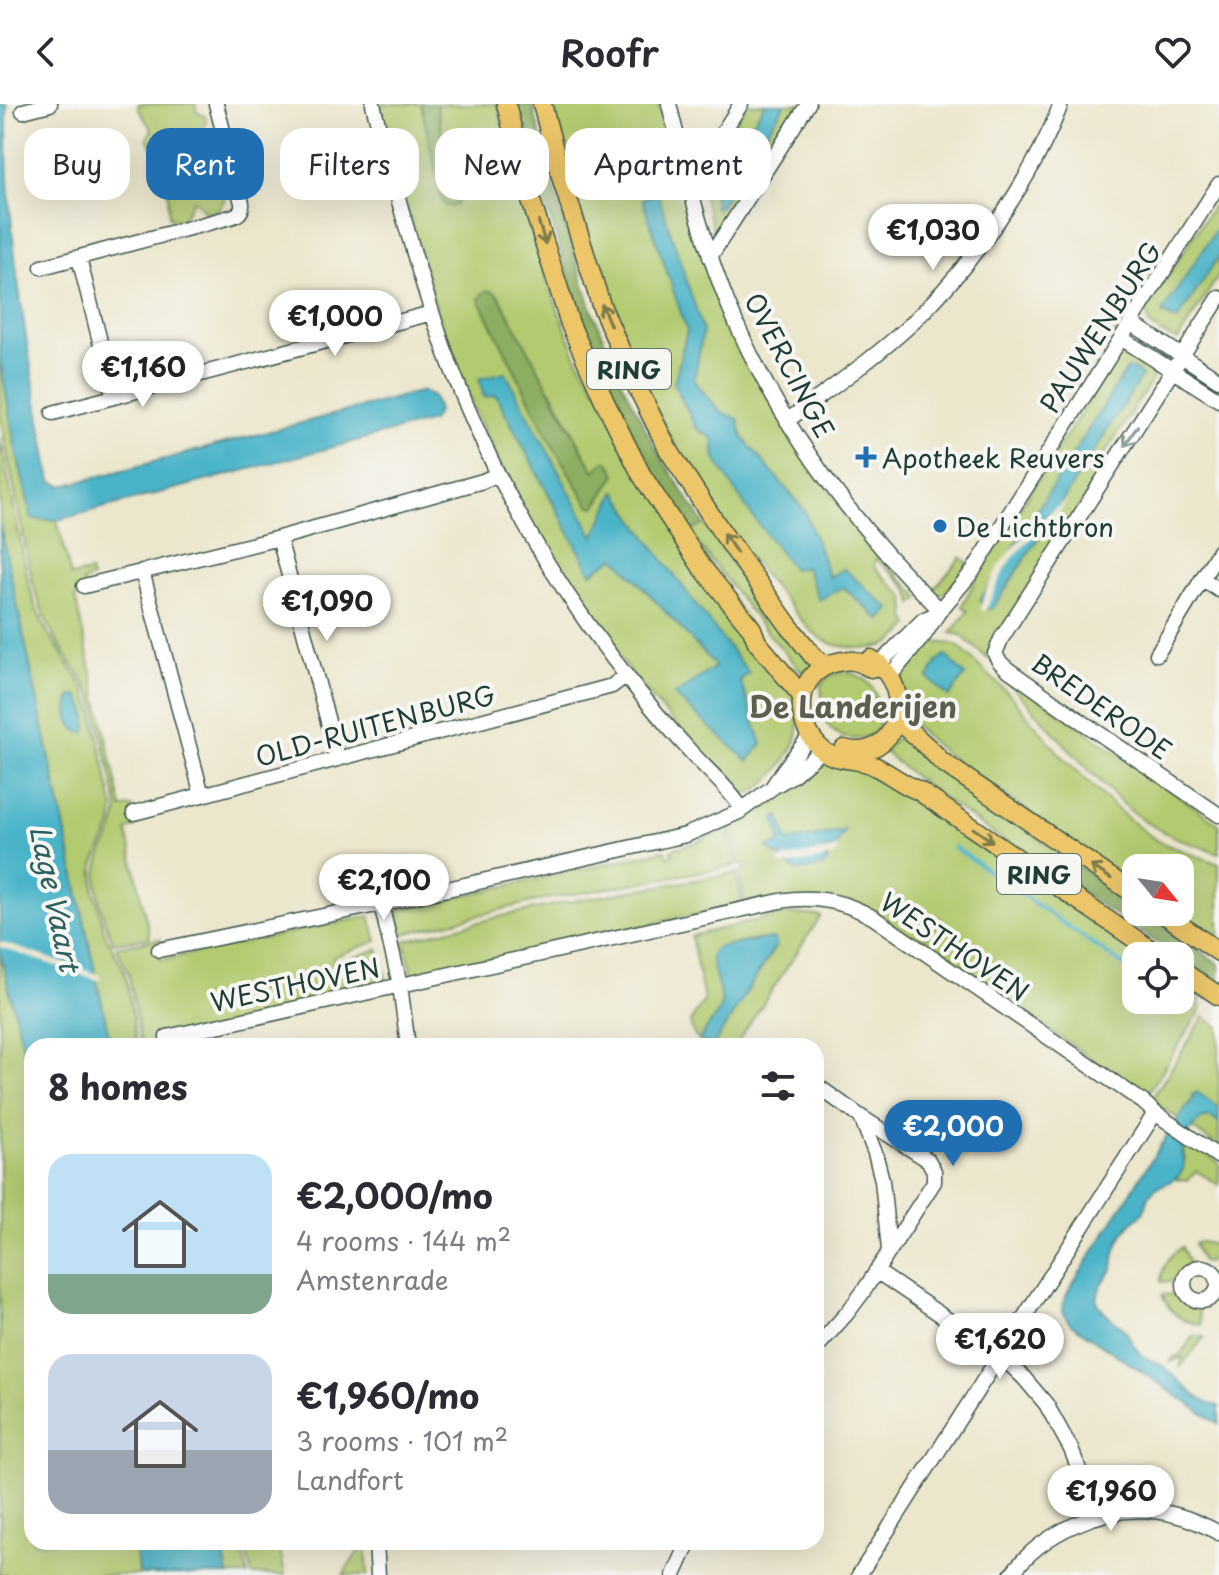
<!DOCTYPE html>
<html lang="en">
<head>
<meta charset="utf-8">
<style>
  :root { --surface:#fff; --page:#f2f2f3; --text:#2b2b33; --muted:#7c7c81; --accent:#1f6fb2 }
  body { margin:0; font-family:"Playpen Sans",sans-serif; background:var(--page); color:var(--text); height:100vh; display:flex; flex-direction:column; font-size:30px; white-space:nowrap }
  * { box-sizing:border-box; margin:0 }
  p { font-size:26px; color:var(--muted) }
  .icon { flex:none; width:44px; height:44px; fill:none; stroke:currentColor; stroke-width:2; stroke-linecap:round; stroke-linejoin:round }
  .map { position:relative; flex:1; overflow:hidden }
  .panel { position:absolute; left:24px; top:934px; width:800px; height:512px; display:flex; flex-direction:column; background:var(--surface); border-radius:24px; box-shadow:0 8px 32px #0002 }
  .panel>* { flex:none }
  .banner { position:absolute; left:24px; top:24px; width:800px; height:72px; display:flex; gap:16px }
  .needle { width:52px; rotate:120deg }
  .controls { position:absolute; left:1122px; top:750px; display:grid; gap:16px }
  .controls a { display:grid; place-items:center; width:72px; height:72px; border-radius:16px; background:var(--surface); box-shadow:0 8px 32px #0002; font-size:40px }
  .price { position:absolute; translate:-50% -68px; padding:0 18px; border-radius:28px; background:#fff; color:#222; font-size:26px; line-height:52px; filter:drop-shadow(0 2px 4px #0008) }
  .price::after { content:''; position:absolute; left:50%; top:48px; width:24px; height:18px; margin-left:-12px; background:inherit; clip-path:polygon(0 0,100% 0,50% 100%) }
  .price.on { background:var(--accent); color:#fff }
  ul { padding:0; list-style:none }
  li { display:flex; align-items:center; gap:24px; height:200px; padding:0 24px }
  li span { display:grid; place-items:center; flex:none; width:224px; height:160px; border-radius:24px; color:#555 }
  li>.icon { margin-inline-start:auto }
  span .icon { width:96px; height:96px; fill:#fffc; stroke-width:1 }
  li b { font-size:34px }
  h2 { display:flex; justify-content:space-between; align-items:center; height:96px; padding:0 24px; font-size:34px }
  .chip { padding:0 28px; border-radius:24px; background:var(--surface); box-shadow:0 8px 32px #0002; font-size:28px; line-height:72px }
  .chip.on { background:var(--accent); color:#fff }
  header { display:flex; justify-content:space-between; align-items:center; height:104px; padding:0 24px; background:var(--surface); font-size:36px; font-weight:600 }
  .map>svg:first-child { display:block }
  .green { fill:#b2ca6f; stroke:#688452; stroke-width:2; fill-rule:evenodd }
  .forest { fill:#8dae62; stroke:#56764b; stroke-width:2 }
  .water { fill:#4ab3c8; stroke:#34787e; stroke-width:2 }
  .pier { fill:#ebe6cc }
  .lines { fill:none; stroke-linecap:round; stroke-linejoin:round }
  .stream { stroke:#4ab3c8; stroke-width:4 }
  .minor-casing { stroke:#3e564b; stroke-width:17 }
  .major-casing { stroke:#3e564b; stroke-width:21 }
  .minor { stroke:#fff; stroke-width:14 }
  .major { stroke:#ecc669; stroke-width:18 }
  .oneway { stroke:#7b7b4c }
  .oneway2 { stroke:#8f9e9a }
  .poi-dot { fill:#1f6fb2; stroke:#f6f6f2; stroke-width:3 }
  .labels { text-anchor:middle; dominant-baseline:central; stroke-width:8; stroke-linejoin:round; paint-order:stroke }
  .shield { fill:#f6f6f2; stroke:#60746d; stroke-width:2 }
  .shield-label { font-size:24px; font-weight:bold; fill:#1f3d34 }
  .street-label { font-size:26px; fill:#1f3d34; stroke:#f6f6f2 }
  .poi-label { font-size:26px; fill:#1f3d34; stroke:#f6f6f2; text-anchor:start }
  .water-label { font-size:28px; font-style:italic; fill:#2c6060; stroke:#f6f6f2 }
  .quarter-label { font-size:30px; font-weight:bold; fill:#5c5e4e; stroke:#f6f6f2 }
</style>
</head>
<body>
<header><svg class="icon" aria-label="back" viewBox="0 0 24 24"><path d="M15 5l-7 7 7 7"/></svg>Roofr<svg class="icon" aria-label="heart" viewBox="0 0 24 24"><path d="M12 20l-8-8c-3-5 5-10 8-4 3-6 11-1 8 4z"/></svg></header>
<div class="map">
<svg width="1219" height="1471" viewBox="0 0 1219 1471">
  <rect width="100%" height="100%" fill="#f6f6f2"/>
  <filter id="ink" filterUnits="userSpaceOnUse"><feTurbulence type="fractalNoise" baseFrequency=".0125" numOctaves="2"/><feDisplacementMap in="SourceGraphic" scale="16" xChannelSelector="R" yChannelSelector="G"/><feConvolveMatrix kernelMatrix="1 2 1 2 8 2 1 2 1" color-interpolation-filters="sRGB"/></filter>
  <filter id="wash" filterUnits="userSpaceOnUse"><feTurbulence type="fractalNoise" baseFrequency=".006" numOctaves="4" result="noise"/><feDisplacementMap in="SourceGraphic" scale="32" xChannelSelector="R" yChannelSelector="G"/><feGaussianBlur stdDeviation="1.8" result="paint"/><feColorMatrix in="noise" values="0 0 0 0 0 0 0 0 0 0 0 0 0 0 0 0 0 1.4 0 .05"/><feComposite in="paint" operator="in"/></filter>
  <g filter="url(#wash)">
    <rect width="100%" height="100%" fill="#ebe6cc"/>
    <path class="green" d="M138 0H196V7L206 13 203 35 211 49 206 59C220 75 235 84 218 106L211 108H205L196 97 193 96 183 114 179 117 169 113 168 88 157 72 155 67 159 54 147 34 152 26 139 6Z
      M379 0H421L442 96 445 101 475 58 458 81 453 82 436 0H497L531 128 548 180 578 256 793 588C795 600 799 614 798 627 797 647 762 693 741 690L733 683C701 647 666 613 636 575 561 481 500 374 456 261 443 229 434 196 424 163 408 109 393 55 379 0ZM479 195 555 292 592 364 595 367 604 358 608 357 616 370 599 398 589 401 553 342ZM496 291 595 434 617 388C657 451 702 510 749 569L740 576 762 640 748 656 675 591 715 563 712 558 615 453 592 469 538 371Z
      M553 0H658L697 135 729 215 832 391 876 448 920 494 913 500C912 482 888 465 875 455L874 463 905 493 906 513 910 521C904 527 896 537 888 540 874 547 841 544 828 538 810 530 797 510 785 496 711 412 654 314 613 210 588 144 571 69 553 0ZM687 227H703L694 276 720 308 738 315 743 334 805 407 829 473 890 504 881 516 843 483 806 464 713 334 697 325 674 280Z
      M746 0H765L713 81 720 102 785 0H801L721 125 714 129 699 78Z
      M1219 92V121L1163 210 1177 217 1219 152V171L1178 236C1167 233 1156 227 1148 219V211L1145 208Z
      M1122 201 1129 206 1126 209 1128 211 1115 232 1113 231 1110 234 1104 230Z
      M1130 250 1153 263 1157 268 1102 354 1108 357 988 548V555L961 531 951 529 968 507 962 502 978 470 1118 251 1121 253ZM1142 272 1047 411 1041 415 1046 422 991 505 1000 465 1004 468 1007 462 1003 460Z
      M0 256 15 341 32 415 57 416 71 472 90 468 92 474 83 478 86 489 75 493 122 704 133 703 135 723 127 727 150 834 113 839C105 820 94 785 98 764 102 740 121 724 117 698L93 594C83 572 66 555 55 534 45 517 39 499 33 480L0 313Z
      M0 334 29 481 36 504 45 524 85 586 93 608 114 705 112 721 94 761V785L105 830 123 865 127 877 137 942H111L0 421Z
      M704 420 755 491 813 560 804 568 801 567 755 514 690 428Z
      M961 453 969 460C964 468 948 490 938 491 935 491 933 490 931 489Z
      M928 537C938 540 948 537 958 542L1009 590 1059 649 1109 698 1137 722 1159 738 1219 760V840L1172 808H1180V764H1136V783L942 647 910 618 904 601 902 584 903 569 906 561Z
      M1000 564 1024 584 1219 720V749C1195 741 1172 734 1151 721 1135 712 1121 698 1108 685 1069 648 1036 606 998 568Z
      M842 568C859 569 874 578 877 596 878 606 876 614 880 623 863 642 832 638 824 612 821 602 824 591 820 581L831 571Z
      M895 635H899L933 662 1061 750 1050 768C994 729 936 693 885 648V646Z
      M830 660 870 667 914 693 1145 852H1136V896H1180V880L1201 896 1198 901 1202 904 1146 992 922 839 940 815 937 813 919 837 853 798 745 800 739 769 745 767 744 760 738 761 730 718C744 712 757 705 770 695 789 680 805 662 830 660ZM780 713 787 738 844 727 830 745 824 746 827 755 823 763 768 743 781 739Z
      M727 719 734 762 540 796 403 830 397 806 561 770 564 763 574 761 579 766 666 746 667 752 673 751 672 745 697 738 723 726 722 722Z
      M736 769 742 800 413 872 404 837 498 813 578 796Z
      M795 810 821 812 735 942H713L776 842 774 835 754 836 719 843V881L722 896 719 907 699 936 708 942C697 938 692 930 690 918L704 896 691 832 780 811Z
      M370 812 377 837 333 853 335 860 378 845 387 877 177 936 178 940 169 942H141L129 870 116 843 160 835 161 840 157 841 161 856Z
      M0 848 32 981V1438H133L140 1471H0Z
      M1204 913 1219 923V1004L1197 989 1193 991 1194 993 1179 1015 1151 996Z
      M1209 1013 1219 1019V1043L1192 1024 1199 1015Z
      M1186 1036 1219 1059V1081L1196 1067 1188 1077 1174 1075 1177 1074 1185 1056 1183 1045Z
      M1202 1138 1219 1142 1208 1159 1202 1158 1194 1139Z
      M1182 1143 1190 1162 1186 1165 1181 1176 1161 1178C1162 1162 1169 1151 1182 1143Z
      M1183 1189 1188 1195 1197 1199 1201 1221C1181 1217 1170 1210 1162 1191Z
      M1192 1232 1204 1233 1180 1264 1183 1253 1170 1258 1175 1252 1178 1253 1187 1242Z
      M221 1438H240L248 1471H228Z
      M244 1438H278L285 1471H252Z
      M362 1442 366 1443 368 1471H343Z"/>
    <path class="forest" d="M421 0H436L453 82 458 81 475 58 481 59 484 63 456 100 451 103 445 101 442 96Z
      M517 0H532L560 106 591 203 622 279 658 349 704 420 690 428C620 330 580 214 546 100 536 67 526 33 517 0Z
      M488 186 494 188 499 192 592 364 595 367 605 357H608L616 370 595 403 589 401 553 342 479 195 482 190Z
      M1061 750 1136 802V808H1145L1219 860V879L1050 768Z"/>
    <path class="water" d="M0 0H7C7 24 7 49 8 74 14 175 33 277 51 377L63 382 422 287 433 292 438 307 432 317 57 416 32 415 15 341 0 256Z
      M765 0H785L725 94 720 102 715 104 713 89V81Z
      M658 90 703 227 694 277 720 308 738 315 743 334 805 407 829 473 844 465 890 505 880 516 843 483 819 496 806 464 793 465 747 405 715 355 713 334 697 325 674 280 687 227 642 95Z
      M1219 121V152L1177 217 1162 209Z
      M1127 265H1134L1142 272 1050 416 1047 411 1042 415 1046 422 994 503 991 505H987L981 499V494L999 465 1004 467 1007 462 1003 460Z
      M505 268 594 433 616 387C657 451 702 510 749 569L740 576 762 640 748 657 674 591 715 563 712 558 615 453 591 469 496 291 484 293 479 275Z
      M0 421 111 942H32V981L0 848Z
      M945 551 965 571 949 593 928 574 938 557Z
      M72 592H78C87 604 88 613 86 628L81 629C67 621 65 606 72 592Z
      M780 712 787 738 845 726 831 749 830 745 824 746 825 755H828L823 763 799 767 795 766 767 743 781 739 775 714Z
      M765 835H775L776 841 713 942H708L699 936 719 907 722 897 713 864 711 853 713 847 719 843Z
      M1197 988 1219 1004V1019L1212 1014H1204C1194 1019 1185 1033 1183 1044 1181 1053 1187 1060 1181 1069 1175 1078 1163 1079 1155 1085 1146 1092 1148 1099 1144 1107 1142 1112 1134 1116 1130 1120 1118 1134 1114 1148 1113 1166 1103 1175 1098 1184 1097 1197 1105 1214 1113 1213 1123 1224 1130 1232 1133 1243 1141 1250 1148 1256 1156 1258 1163 1262 1181 1275 1196 1300 1219 1302V1320L1071 1220C1057 1204 1062 1199 1071 1183L1169 1028 1194 993 1192 991Z
      M133 1438H221L228 1471H140Z"/>
    <path class="pier" d="M1068 394 1055 415 1029 436 1012 455 1000 474 985 508 980 504 981 501 987 484 1002 457 1027 428Z
      M839 744 834 752 822 755 783 762 776 756Z
      M0 838 100 871 101 877 0 843Z"/>
    <g class="lines">
      <path class="stream" d="M954 743 1136 870
        M1174 896 1188 906"/>
    </g>
  </g>
  <g filter="url(#ink)">
    <g class="lines">
      <defs>
        <path id="minor" d="M373 0C385 49 399 98 413 146 425 187 437 228 453 268 487 356 532 441 587 519 619 564 652 606 690 647 707 666 728 683 742 705
          M669 0C687 74 705 150 737 221 784 328 857 424 940 506
          M23 7 50 0
          M689 81 741 0
          M710 153 808 0
          M79 154 114 293
          M42 163 227 114C235 112 243 110 242 99L216 0
          M1219 194 1001 535 995 550 999 557 1006 564 1078 615 1219 711
          M1131 219 1219 276
          M1121 234 1219 296
          M53 309 432 209
          M787 317C828 286 871 257 909 222 970 164 1031 79 1061 0
          M279 434 338 655
          M142 467 202 691
          M1202 475 1219 486
          M84 482 279 434 483 377 498 370
          M1157 550 1219 447
          M879 560 923 516 938 509
          M890 572 925 530 938 509 973 467 1219 80
          M773 682 785 664 810 632
          M134 709 601 585 612 582 625 572
          M381 800 400 881 408 942
          M159 846 381 800 686 731 739 708 773 683 793 671 822 646
          M167 933 780 797C813 791 845 797 874 814L1143 998 1155 1009 859 1471
          M816 981 861 1013 928 1056 934 1067V1078L863 1188 848 1208 816 1244
          M1155 1009 1219 1053
          M861 1013 875 1049 882 1076 889 1146
          M1184 1180a17 17 0 1 1 34 0a17 17 0 1 1-34 0Z
          M876 1167 1000 1251 1024 1274 1046 1300 1071 1345 1097 1412
          M376 1438 378 1471
          M674 1471 689 1438
          M1011 1471C1042 1428 1101 1402 1154 1407 1176 1409 1199 1418 1219 1429"/>
        <path id="major" d="M506 0 528 87 570 220 604 296 641 370 701 462 752 525 757 538 802 592
          M542 0 562 76 601 201 634 277 668 345 719 424 789 522 813 552 825 562
          M879 560 871 564C866 562 860 558 854 557 846 555 837 558 830 560 794 574 795 618 819 643 833 658 853 653 870 660 887 667 901 680 919 687L1160 852
          M897 614C910 630 928 641 941 657L1136 791
          M844 645C895 660 921 587 871 555
          M1161 808 1219 848
          M1180 866 1219 892"/>
      </defs>
      <use href="#minor" class="minor-casing"/>
      <use href="#major" class="major-casing"/>
      <use href="#minor" class="minor"/>
      <use href="#major" class="major"/>
    </g>
    <defs><path id="oneway-shaft" d="M-6 0H5M1.5-3L5.5 0L1.5 3" fill="none" stroke-width="1.6" stroke-linecap="round" stroke-linejoin="round" transform="scale(2)"/></defs>
    <g class="oneway">
      <use href="#oneway-shaft" transform="translate(542 129) rotate(73)"/>
      <use href="#oneway-shaft" transform="translate(606 211) rotate(-112)"/>
      <use href="#oneway-shaft" transform="translate(730 439) rotate(-124)"/>
      <use href="#oneway-shaft" transform="translate(983 731) rotate(34)"/>
      <use href="#oneway-shaft" transform="translate(1101 768) rotate(-147)"/>
    </g>
    <use class="oneway2" href="#oneway-shaft" transform="translate(1131 332) rotate(123)"/>
  </g>
  <g class="poi-dot">
    <path d="M862 341h8v8h8v8h-8v8h-8v-8h-8v-8h8z"/>
    <circle cx="940" cy="422" r="8"/>
  </g>
  <g class="labels">
    <g class="shield">
      <rect x="587" y="245" width="84" height="40" rx="6"/>
      <rect x="997" y="750" width="84" height="40" rx="6"/>
    </g>
    <g class="shield-label">
      <text x="629" y="265">RING</text>
      <text x="1039" y="770">RING</text>
    </g>
    <g class="street-label">
      <text transform="translate(1100 223) rotate(-57)">PAUWENBURG</text>
      <text transform="translate(790 261) rotate(62)">OVERCINGE</text>
      <text transform="translate(1102 602) rotate(35)">BREDERODE</text>
      <text transform="translate(375 621) rotate(-15)">OLD-RUITENBURG</text>
      <text transform="translate(955 842) rotate(34)">WESTHOVEN</text>
      <text transform="translate(295 880) rotate(-12)">WESTHOVEN</text>
    </g>
    <g class="poi-label">
      <text x="882" y="353">Apotheek Reuvers</text>
      <text x="956" y="422">De Lichtbron</text>
    </g>
    <g class="water-label">
      <text transform="translate(56 794) rotate(78)">Lage Vaart</text>
    </g>
    <g class="quarter-label">
      <text x="853" y="601">De Landerijen</text>
    </g>
  </g>
</svg>
<div class="controls">
<a><svg class="needle" viewBox="-14 -14 28 28"><path d="M0-13l5 13h-10z" fill="#e53935"/><path d="M0 13l5-13h-10z" fill="#7c7c81"/></svg></a>
<a><svg class="icon" aria-label="locate" viewBox="0 0 24 24"><circle cx="12" cy="12" r="6"/><path d="M12 2v4M12 18v4M2 12h4M18 12h4"/></svg></a>
</div>
<b class="price" style="left:933px;top:168px">€1,030</b>
<b class="price" style="left:335px;top:254px">€1,000</b>
<b class="price" style="left:143px;top:305px">€1,160</b>
<b class="price" style="left:327px;top:539px">€1,090</b>
<b class="price" style="left:384px;top:818px">€2,100</b>
<b class="price on" style="left:953px;top:1064px">€2,000</b>
<b class="price" style="left:1000px;top:1277px">€1,620</b>
<b class="price" style="left:1111px;top:1429px">€1,960</b>
<div class="banner">
<a class="chip">Buy</a>
<a class="chip on">Rent</a>
<a class="chip">Filters</a>
<a class="chip">New</a>
<a class="chip">Apartment</a>
</div>
<section class="panel">
<h2>8 homes<svg class="icon" aria-label="filters" viewBox="0 0 24 24"><path d="M4 7h16M4 17h16"/><circle cx="9" cy="7" r="2"/><circle cx="15" cy="17" r="2"/></svg></h2>
<ul>
<li><span style="background:linear-gradient(#bfe0f5 75%,#7fa58c 0)"><svg class="icon" aria-label="home" viewBox="0 0 24 24"><path d="M3 11l9-7 9 7M6 9v11h12V9"/></svg></span><div><b>€2,000/mo</b><p>4 rooms · 144 m²</p><p>Amstenrade</p></div></li>
<li><span style="background:linear-gradient(#c9d6e8 60%,#9aa5b1 0)"><svg class="icon" aria-label="home" viewBox="0 0 24 24"><path d="M3 11l9-7 9 7M6 9v11h12V9"/></svg></span><div><b>€1,960/mo</b><p>3 rooms · 101 m²</p><p>Landfort</p></div></li>
</ul>
</section>
</div>
</body>
</html>
